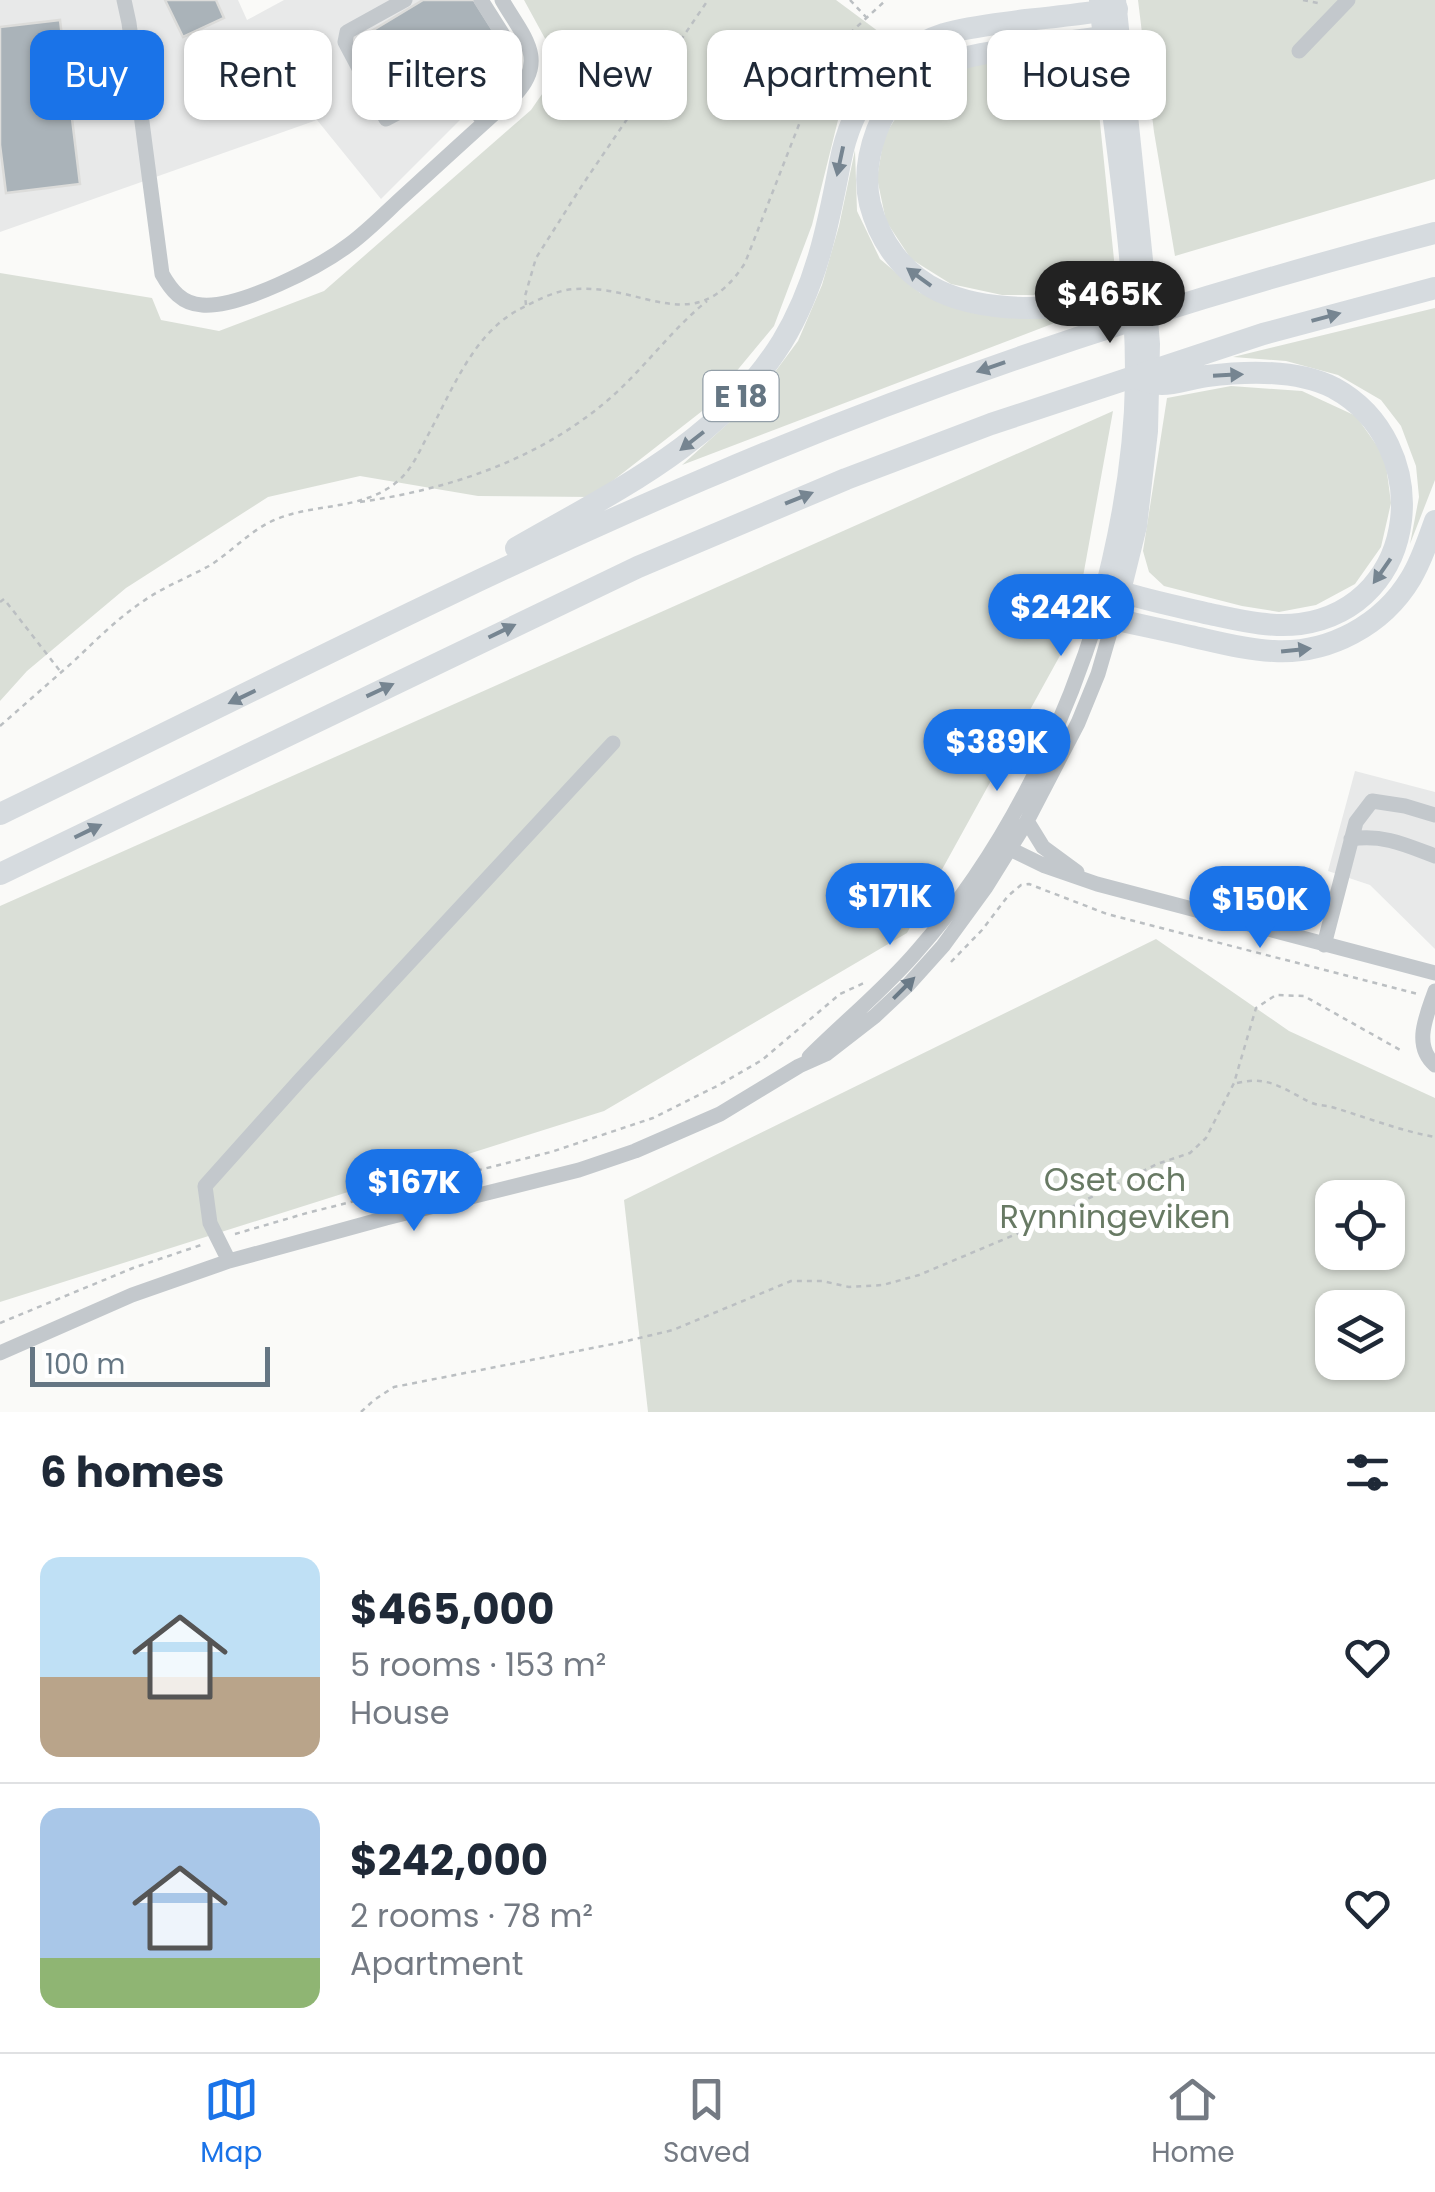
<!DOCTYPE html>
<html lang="en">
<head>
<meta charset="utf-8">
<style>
  :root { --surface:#fff; --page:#f2f2f3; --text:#1f2937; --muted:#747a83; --line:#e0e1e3; --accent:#1a73e8 }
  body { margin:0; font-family:Poppins,sans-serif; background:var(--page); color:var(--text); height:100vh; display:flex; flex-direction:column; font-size:38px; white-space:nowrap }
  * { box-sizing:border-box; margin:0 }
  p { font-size:32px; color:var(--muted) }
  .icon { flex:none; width:55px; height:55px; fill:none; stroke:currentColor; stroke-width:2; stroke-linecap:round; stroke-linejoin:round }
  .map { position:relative; height:1412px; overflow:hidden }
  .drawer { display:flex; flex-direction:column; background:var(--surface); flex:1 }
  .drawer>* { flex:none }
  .banner { position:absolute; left:30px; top:30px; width:1375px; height:90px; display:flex; gap:20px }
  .buttons { position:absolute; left:1315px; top:1180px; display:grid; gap:20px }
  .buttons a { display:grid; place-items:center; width:90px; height:90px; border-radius:20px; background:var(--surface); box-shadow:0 2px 8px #0004; font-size:50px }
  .scale { position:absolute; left:30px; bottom:25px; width:240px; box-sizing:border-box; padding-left:10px; border:5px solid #657683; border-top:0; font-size:28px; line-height:35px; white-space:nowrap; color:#657683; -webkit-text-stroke:8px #fff; paint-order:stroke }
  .price { position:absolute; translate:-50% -85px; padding:0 22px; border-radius:35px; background:var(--accent); color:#fff; font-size:32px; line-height:65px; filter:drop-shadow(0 2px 5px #0008) }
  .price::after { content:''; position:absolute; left:50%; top:60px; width:30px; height:22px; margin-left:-15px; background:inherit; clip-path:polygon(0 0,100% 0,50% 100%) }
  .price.selected { background:#222; color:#fff }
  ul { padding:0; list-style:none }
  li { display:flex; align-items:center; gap:30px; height:250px; padding:0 40px }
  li+li { border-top:2px solid var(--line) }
  li span { display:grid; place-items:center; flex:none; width:280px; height:200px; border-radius:20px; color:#555 }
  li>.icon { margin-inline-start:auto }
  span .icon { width:120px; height:120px; fill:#fffc; stroke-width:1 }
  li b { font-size:42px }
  h2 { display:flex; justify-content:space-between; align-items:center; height:120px; padding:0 40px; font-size:42px }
  .tag { padding:0 35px; border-radius:20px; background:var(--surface); box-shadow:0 2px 8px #0004; font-size:35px; line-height:90px }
  .tag.selected { background:var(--accent); color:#fff }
  .tab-bar { display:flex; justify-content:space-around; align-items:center; height:140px; border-top:2px solid var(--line); background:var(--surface); font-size:28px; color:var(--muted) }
  .tab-bar a { display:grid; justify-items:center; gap:5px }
  .tab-bar .selected { color:var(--accent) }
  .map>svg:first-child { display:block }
  .built { fill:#e8e9e9 }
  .green { fill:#dadfd7; fill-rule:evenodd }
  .building { fill:#aab3b9; stroke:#dcdcda; stroke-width:2.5 }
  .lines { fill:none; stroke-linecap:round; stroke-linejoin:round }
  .path { stroke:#bbbfc2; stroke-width:2.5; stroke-dasharray:5 5; stroke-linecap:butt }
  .minor { stroke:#c3c8cc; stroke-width:15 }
  .major { stroke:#d6dbdf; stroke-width:20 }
  .highway { stroke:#d6dbdf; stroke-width:22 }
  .oneway { fill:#768591 }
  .oneway2 { fill:#6a7a87 }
  .labels { text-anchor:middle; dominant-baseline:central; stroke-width:10; stroke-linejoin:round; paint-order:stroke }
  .shield { fill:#fff; stroke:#939fa8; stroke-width:2.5 }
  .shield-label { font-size:30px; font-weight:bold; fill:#657683 }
  .park-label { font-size:32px; fill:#687a64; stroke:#fff }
</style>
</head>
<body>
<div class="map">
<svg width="1435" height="1412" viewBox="0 0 1435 1412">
  <rect width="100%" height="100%" fill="#fafaf8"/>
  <path class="built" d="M0 0H238L247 20 284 0H485L521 59 381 199 317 120 0 232Z
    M1355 771 1435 792V949L1370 885 1328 871Z"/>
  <path class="green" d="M524 0H836L894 43 842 104 812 225 774 326 706 408 592 497 478 496 360 476 268 497 126 588 27 671 0 701V273L152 298 161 320 219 331 324 291 531 110 549 84 554 55Z
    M1138 0H1435V179L1175 256 1154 132Z
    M1063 51C1086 59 1088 72 1097 93L1117 289 1059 295H1002L951 284 911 259 886 221 877 178 884 137 906 101 935 78 968 66Z
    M855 150 857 211 880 259 920 293 1078 314 682 465 755 399 798 341 822 285 839 226Z
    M1435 308V480L1410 544 1419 497 1416 466 1401 426 1381 400 1338 375 1286 361 1233 357Z
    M1231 386 1302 391 1356 416 1385 457 1391 503 1381 547 1355 584 1316 605 1279 612 1242 606 1164 586 1149 572 1143 551 1167 398Z
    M1113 411 1073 632 907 933 604 1111 0 1302V906Z
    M1156 939 1289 1031 1435 1098V1412H648L624 1200ZM1332 1198H1388V1252H1332ZM1332 1308H1388V1362H1332Z"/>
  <path class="building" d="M165 0H216L224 18 183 37Z
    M423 0H474L496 35 390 99 355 41Z
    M60 20 80 184 6 193 0 145V27Z"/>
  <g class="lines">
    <path class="path" d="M850 0 866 17
      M1303 0 1322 4
      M526 305 525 296 536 258 583 184 708 0
      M360 502C450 489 538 460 608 400 644 369 671 330 707 301
      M0 602 4 599 60 671
      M0 726C25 704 49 683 74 661 96 640 117 619 142 602 163 587 187 578 209 566 230 553 248 533 270 522 311 502 362 512 398 481 412 469 419 452 427 437 451 393 472 335 518 310 536 301 555 290 575 289 644 284 695 341 745 263L814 86 848 35 886 0
      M1240 905 1314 921
      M951 962 982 930 1008 896 1021 885 1029 884 1107 914 1418 994
      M1237 1083C1270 1075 1284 1090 1312 1103 1319 1106 1327 1105 1335 1108 1368 1118 1401 1131 1435 1137
      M235 1234 307 1213 551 1152 653 1118 719 1085 762 1060 840 994 864 983
      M0 1323 133 1268 204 1244
      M361 1412 374 1400 394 1387 618 1343 673 1330 791 1281H822L849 1287 883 1285 919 1275 1026 1230 1157 1164 1190 1153 1206 1138 1234 1083 1256 1008 1276 995 1304 996 1402 1051"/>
    <path class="minor" d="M124 0 129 23 162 274C171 290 182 304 202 305 240 308 320 267 350 244 370 229 388 210 407 193 443 160 479 127 515 95 549 59 522 35 502 0
      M405 0 347 32 345 42 386 119C410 105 484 74 490 48L505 38 481 0
      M1299 51 1348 0
      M451 85 485 122
      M1027 821 1043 847 1077 872
      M1351 839C1383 834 1406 845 1435 856
      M1004 846 1045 866 1097 884 1435 973
      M1324 945 1356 822 1372 801 1405 806 1435 815
      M1435 991C1427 1015 1412 1045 1435 1065
      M809 1057C845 1021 885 989 918 950 1002 855 1061 735 1098 615
      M229 1261 210 1223 205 1186 300 1080 613 743
      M0 1353 132 1295 229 1261 386 1218 579 1170 635 1151 720 1114 799 1066 826 1054 875 1016 908 985 943 946 986 887 1027 821 1078 723 1098 674 1114 619"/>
    <path class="major" d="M1099 0C1111 127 1136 253 1135 381 1134 460 1119 539 1098 615L1114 619 1137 526 1148 431 1150 344 1143 260 1116 0"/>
    <path class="highway" d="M1119 35C1089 39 1058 43 1028 47 966 55 902 63 877 130 868 154 864 179 870 204 880 242 903 274 939 291 986 313 1047 310 1097 303 1112 301 1128 295 1142 295 1154 295 1168 300 1180 302
      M516 548C615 491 719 443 782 342 816 286 828 226 840 163 851 104 886 53 944 34 971 26 999 24 1026 20 1056 17 1087 13 1117 9
      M1121 592C1150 601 1180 607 1210 614 1239 620 1270 628 1300 624 1423 606 1435 443 1334 388 1297 369 1247 371 1207 376 1192 378 1176 384 1162 384 1153 384 1142 379 1132 377
      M1114 619C1139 625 1165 630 1190 636 1217 642 1246 650 1274 651 1329 654 1383 625 1411 578 1422 560 1428 540 1435 521
      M0 814C234 701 465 581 704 479 941 377 1185 298 1435 233
      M0 874 638 567 846 479 991 424 1263 334 1435 288"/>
  </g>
  <defs><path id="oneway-solid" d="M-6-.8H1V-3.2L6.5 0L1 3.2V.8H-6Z" transform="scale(2.5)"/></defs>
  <g class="oneway">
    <use href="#oneway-solid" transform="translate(840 161) rotate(102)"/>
    <use href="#oneway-solid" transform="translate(919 277) rotate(-144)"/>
    <use href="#oneway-solid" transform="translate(1326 317) rotate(-15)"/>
    <use href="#oneway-solid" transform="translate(991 367) rotate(161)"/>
    <use href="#oneway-solid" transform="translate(1228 375) rotate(-3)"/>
    <use href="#oneway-solid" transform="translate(692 441) rotate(142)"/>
    <use href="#oneway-solid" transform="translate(799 498) rotate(-22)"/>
    <use href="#oneway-solid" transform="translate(1382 571) rotate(125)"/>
    <use href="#oneway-solid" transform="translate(502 631) rotate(-26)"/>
    <use href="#oneway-solid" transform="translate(1296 650) rotate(-6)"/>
    <use href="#oneway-solid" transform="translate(380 690) rotate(-25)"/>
    <use href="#oneway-solid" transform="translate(242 697) rotate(154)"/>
    <use href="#oneway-solid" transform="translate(88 831) rotate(-26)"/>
  </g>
  <use class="oneway2" href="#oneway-solid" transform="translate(904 988) rotate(-45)"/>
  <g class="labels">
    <rect class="shield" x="703.5" y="371" width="75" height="50" rx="8"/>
    <g class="shield-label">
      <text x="741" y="396">E 18</text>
    </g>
    <g class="park-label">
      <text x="1115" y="1179">Oset och<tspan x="1115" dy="37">Rynningeviken</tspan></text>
    </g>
  </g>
</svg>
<div class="buttons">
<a><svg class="icon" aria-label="locate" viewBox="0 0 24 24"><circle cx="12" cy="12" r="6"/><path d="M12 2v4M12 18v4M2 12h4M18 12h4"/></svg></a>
<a><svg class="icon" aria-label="layers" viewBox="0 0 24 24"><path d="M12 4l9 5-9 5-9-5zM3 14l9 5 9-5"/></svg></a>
</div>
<div class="scale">100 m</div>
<b class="price selected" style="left:1110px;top:346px">$465K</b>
<b class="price" style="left:1061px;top:659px">$242K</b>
<b class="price" style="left:997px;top:794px">$389K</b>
<b class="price" style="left:890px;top:948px">$171K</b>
<b class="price" style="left:1260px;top:951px">$150K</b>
<b class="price" style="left:414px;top:1234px">$167K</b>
<div class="banner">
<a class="tag selected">Buy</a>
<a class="tag">Rent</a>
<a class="tag">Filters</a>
<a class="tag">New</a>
<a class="tag">Apartment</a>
<a class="tag">House</a>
</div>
</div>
<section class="drawer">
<h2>6 homes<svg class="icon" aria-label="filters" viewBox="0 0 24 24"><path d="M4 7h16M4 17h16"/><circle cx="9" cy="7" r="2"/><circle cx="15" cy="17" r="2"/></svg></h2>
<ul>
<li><span style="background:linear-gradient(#bfe0f5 60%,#b9a48a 0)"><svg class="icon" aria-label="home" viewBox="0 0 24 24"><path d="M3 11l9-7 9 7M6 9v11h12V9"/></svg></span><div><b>$465,000</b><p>5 rooms · 153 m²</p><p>House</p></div><svg class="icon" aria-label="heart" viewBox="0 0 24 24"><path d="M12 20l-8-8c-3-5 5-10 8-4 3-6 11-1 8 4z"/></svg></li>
<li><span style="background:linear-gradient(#a9c7e8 75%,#8fb573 0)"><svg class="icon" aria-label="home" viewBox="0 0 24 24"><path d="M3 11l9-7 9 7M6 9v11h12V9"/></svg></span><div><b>$242,000</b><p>2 rooms · 78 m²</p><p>Apartment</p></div><svg class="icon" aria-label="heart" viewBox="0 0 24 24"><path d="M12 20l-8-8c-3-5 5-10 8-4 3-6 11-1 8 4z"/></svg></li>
</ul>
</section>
<nav class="tab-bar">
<a class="selected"><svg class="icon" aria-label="map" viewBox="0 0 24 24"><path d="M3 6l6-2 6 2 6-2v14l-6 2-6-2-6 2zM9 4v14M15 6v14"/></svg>Map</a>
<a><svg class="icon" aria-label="saved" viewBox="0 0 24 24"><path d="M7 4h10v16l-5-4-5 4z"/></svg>Saved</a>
<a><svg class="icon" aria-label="home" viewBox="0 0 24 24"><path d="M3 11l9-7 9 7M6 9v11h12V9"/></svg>Home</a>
</nav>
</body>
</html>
